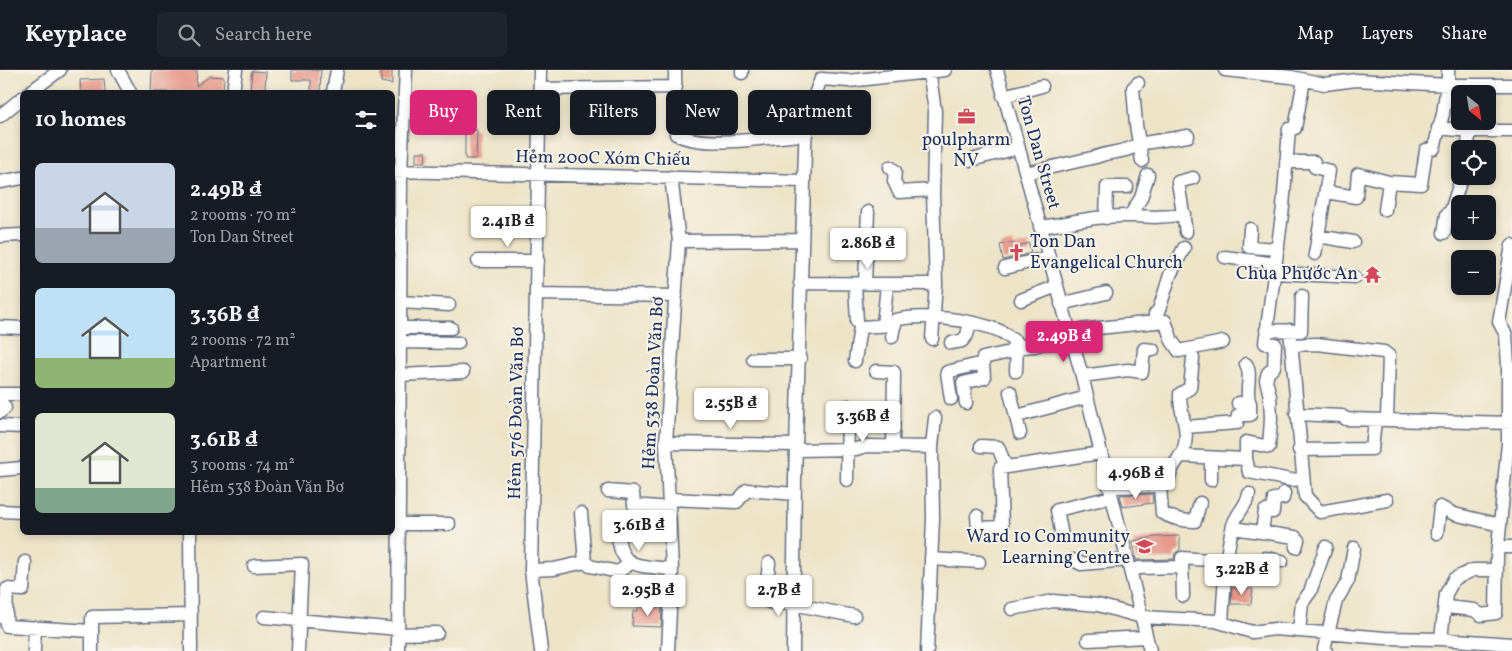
<!DOCTYPE html>
<html lang="en">
<head>
<meta charset="utf-8">
<style>
  :root { --surface:#171b24; --page:#20242c; --text:#f1f3f6; --muted:#9ea1a6; --line:#363941; --accent:#db2777 }
  body { margin:0; font-family:Vollkorn,serif; background:var(--page); color:var(--text); height:100vh; display:flex; flex-direction:column; font-size:19px; white-space:nowrap }
  * { box-sizing:border-box; margin:0 }
  p { font-size:16px; color:var(--muted) }
  .icon { flex:none; width:28px; height:28px; fill:none; stroke:currentColor; stroke-width:2; stroke-linecap:round; stroke-linejoin:round }
  .map { position:relative; flex:1; overflow:hidden }
  .sheet { position:absolute; left:20px; top:20px; width:375px; height:445px; display:flex; flex-direction:column; background:var(--surface); border-radius:8px; box-shadow:0 2px 8px #0003 }
  .sheet>* { flex:none }
  .top-card { position:absolute; left:410px; top:20px; width:475px; height:45px; display:flex; gap:10px }
  .needle { width:32px; rotate:150deg }
  .controls { position:absolute; left:1451px; top:15px; display:grid; gap:10px }
  .controls a { display:grid; place-items:center; width:45px; height:45px; border-radius:8px; background:var(--surface); box-shadow:0 2px 8px #0003; font-size:25px }
  .price { position:absolute; translate:-50% -42px; padding:0 11px; border-radius:5px; background:#fff; color:#222; font-size:16px; line-height:32px; filter:drop-shadow(0 1px 2px #0008) }
  .price::after { content:''; position:absolute; left:50%; top:30px; width:15px; height:11px; margin-left:-8px; background:inherit; clip-path:polygon(0 0,100% 0,50% 100%) }
  .price.current { background:var(--accent); color:#fff }
  ul { padding:0; list-style:none }
  li { display:flex; align-items:center; gap:15px; height:125px; padding:0 15px }
  li span { display:grid; place-items:center; flex:none; width:140px; height:100px; border-radius:8px; color:#555 }
  li>.icon { margin-inline-start:auto }
  span .icon { width:60px; height:60px; fill:#fffc; stroke-width:1 }
  li b { font-size:21px }
  h2 { display:flex; justify-content:space-between; align-items:center; height:60px; padding:0 15px; font-size:21px }
  .tag { padding:0 18px; border-radius:8px; background:var(--surface); box-shadow:0 2px 8px #0003; font-size:18px; line-height:45px }
  .tag.current { background:var(--accent); color:#fff }
  header { display:flex; align-items:center; gap:30px; box-sizing:border-box; height:70px; padding:0 25px; background:var(--surface); border-bottom:1px solid var(--line) }
  header strong { font-size:24px }
  nav { display:flex; gap:28px; margin-inline-start:auto; font-size:18px }
  .search { width:350px; height:45px; background:var(--page); display:flex; align-items:center; gap:12px; box-sizing:border-box; padding:0 18px; border-radius:8px; color:var(--muted); font-size:19px }
  .map>svg:first-child { display:block }
  .building { fill:#e59385 }
  .lines { fill:none; stroke-linecap:round; stroke-linejoin:round }
  .minor-casing { stroke:#646e83; stroke-width:15 }
  .minor { stroke:#fff; stroke-width:12 }
  .labels { text-anchor:middle; dominant-baseline:central; stroke-width:4; stroke-linejoin:round; paint-order:stroke }
  .poi-label { font-size:18px; fill:#1b2f5e; stroke:#f7f3e8; text-anchor:end }
  .street-label { font-size:18px; fill:#1b2f5e; stroke:#f7f3e8 }
</style>
</head>
<body>
<header>
<strong>Keyplace</strong>
<div class="search"><svg class="icon" aria-label="search" viewBox="0 0 24 24"><circle cx="10" cy="10" r="6"/><path d="M15 15l6 6"/></svg>Search here</div>
<nav><a>Map</a><a>Layers</a><a>Share</a></nav>
</header>
<div class="map">
<svg width="1512" height="581" viewBox="0 0 1512 581">
  <rect width="100%" height="100%" fill="#f7f3e8"/>
  <filter id="ink" filterUnits="userSpaceOnUse"><feTurbulence type="fractalNoise" baseFrequency=".02" numOctaves="2"/><feDisplacementMap in="SourceGraphic" scale="10" xChannelSelector="R" yChannelSelector="G"/><feConvolveMatrix kernelMatrix="1 2 1 2 8 2 1 2 1" color-interpolation-filters="sRGB"/></filter>
  <filter id="wash" filterUnits="userSpaceOnUse"><feTurbulence type="fractalNoise" baseFrequency=".0096" numOctaves="4" result="noise"/><feDisplacementMap in="SourceGraphic" scale="20" xChannelSelector="R" yChannelSelector="G"/><feGaussianBlur stdDeviation="1.12" result="paint"/><feColorMatrix in="noise" values="0 0 0 0 0 0 0 0 0 0 0 0 0 0 0 0 0 1.4 0 .05"/><feComposite in="paint" operator="in"/></filter>
  <g filter="url(#wash)">
    <rect width="100%" height="100%" fill="#ede4c7"/>
    <g id="blocks">
      <path class="building" d="M152 0H197L196 16 210 6 224 7 223 22H151Z
        M292 0H321L320 22H311V10H292Z
        M381 0H392V14L381 12Z
        M252 1 266 2 265 20 250 19Z
        M104 9 105 22H81L80 10Z
        M465 59 477 60 476 89H465Z
        M416 82H426L425 92H416Z
        M1013 172 1014 177 1029 173 1031 183 1003 190 1000 175Z
        M1145 400 1146 408 1116 409 1115 404Z
        M1152 424 1153 433 1123 437 1120 425Z
        M1180 466V480L1175 483 1174 489 1136 490 1133 471 1156 467Z
        M1232 518 1253 519 1251 534H1231Z
        M638 536 662 537 661 557 632 556 633 541H638Z"/>
    </g>
  </g>
  <g filter="url(#ink)">
    <use href="#blocks" fill-opacity="0" stroke="#646e83" stroke-width="1"/>
    <g class="lines">
      <defs>
        <path id="minor" d="M118 0 130 22
          M540 0 531 500 541 581
          M675 0 676 64C707 80 770 66 806 65
          M742 0V3
          M929 0 935 41 933 124 936 214 932 269
          M997 0 1082 306 1150 581
          M1225 0 1291 7 1325 14 1356 10 1448 15H1512
          M1138 13 1133 18 1136 55 1142 91
          M1448 15V0
          M541 19 676 17
          M30 22 60 0
          M233 22 236 0
          M333 22 337 0
          M1003 26 1042 16
          M0 46 22 28
          M1438 58 1470 61
          M1467 79 1470 61H1512
          M971 90 1018 78
          M1286 92H1314L1315 97 1329 101 1315 184
          M890 97 895 101 894 111 899 122 933 120
          M395 101 804 111
          M1026 103 1096 87C1110 81 1127 83 1138 74L1188 66
          M0 112 22 108
          M1326 122 1356 127 1358 104 1389 112
          M1385 140 1389 112 1421 114 1426 80 1434 78 1443 44 1447 15
          M1130 146 1141 128 1148 105
          M1106 148 1107 117H1127
          M1040 157C1069 153 1100 145 1130 146 1149 147 1165 148 1184 144
          M1250 159 1249 177 1278 179
          M1186 162 1178 112 1193 108
          M1444 163 1447 144 1451 141 1462 106
          M0 166 22 165
          M1318 166 1353 172
          M679 171 801 170
          M1225 187 1276 194
          M478 191H538
          M1005 198 1049 187
          M1275 203 1355 207
          M800 213 936 214
          M865 213 868 142
          M855 214 857 252
          M536 224 676 226
          M1021 230 1057 216
          M400 232 449 235
          M1061 234 1106 223
          M1155 252V244L1159 240 1170 205 1184 178
          M883 255 887 215
          M0 257 22 258
          M400 258H451
          M1266 260 1301 261 1302 226
          M1290 260 1305 426 1320 442 1387 430
          M892 267 895 250C924 243 973 250 1000 261 1008 265 1015 272 1023 277L1035 276 1079 260 1165 251 1172 271 1179 281 1223 272
          M400 272 458 273
          M951 273 962 271 967 265 970 253
          M1291 275 1317 274 1384 282 1389 286 1387 349
          M753 289H800
          M855 291 860 257 895 255
          M1246 294C1253 305 1244 322 1250 333
          M876 301 894 302 893 377
          M1016 301 1017 273
          M400 305 463 302
          M1082 306 1128 300 1142 302 1144 279 1153 280
          M1010 322 1020 363
          M0 324H22
          M951 329 947 302 983 293V288L1010 282 1017 273
          M0 330 5 338 0 342
          M966 333 963 313 984 308 983 293
          M1296 344 1342 346 1346 349 1512 353
          M1017 346 1087 327
          M0 356 22 357
          M1185 357 1237 353 1238 345H1250V333H1238
          M666 373 796 375
          M981 376 998 377 1006 397
          M796 380 856 379 866 376 932 377
          M1299 380 1372 379 1375 350
          M1181 386 1246 389 1249 402 1291 410 1303 409
          M1246 389V372L1269 377 1271 349 1270 326 1266 310 1268 303 1274 297 1275 274 1265 273 1283 137 1289 59 1295 58 1304 10
          M0 400 22 398
          M847 410 848 336
          M1211 410V388
          M1160 416 1162 443C1174 449 1182 451 1195 451L1200 433
          M1111 417 1160 416C1168 414 1168 409 1171 402 1174 393 1181 387 1184 378 1190 359 1179 342 1180 324L1190 318 1193 288
          M608 421 633 423 634 435 669 438
          M669 429 737 432 747 420 795 424
          M0 441 22 442
          M977 446 978 458 1002 457 1000 398 1101 383
          M617 451C618 498 630 495 672 499
          M399 454H449
          M1233 458 1295 467 1298 470 1296 477
          M1262 461 1265 441 1273 442 1274 429 1283 428 1284 423
          M190 462 191 581
          M1437 463 1440 437 1454 444 1500 455
          M1062 466 1057 440 1112 427
          M1498 477H1512
          M931 489 979 492
          M1226 489 1265 496V488L1282 491
          M1073 490 1081 494 1128 490
          M585 492 590 496 618 502 631 493
          M769 493 766 523 769 532 793 534 854 546
          M254 496 302 494 298 581
          M531 500 554 499 585 492 581 443
          M1131 502 1139 498 1182 497
          M1183 526 1182 488 1209 490
          M1446 537 1474 540 1481 545 1496 543 1497 486 1508 373V295L1506 265 1499 252 1512 175
          M1012 539 1053 531 1098 535 1142 547 1216 551 1252 562 1275 559 1385 568 1441 569 1512 574
          M0 547H6L7 556 92 561
          M6 547 7 519 23 520 25 492
          M264 547 398 559
          M1222 553C1224 520 1225 486 1233 455 1237 443 1247 435 1249 424
          M1299 561 1302 533 1310 522 1326 477
          M398 564 437 563
          M1441 569 1446 524 1454 509 1473 500H1497
          M1088 570 1146 567
          M34 581 35 557
          M92 581V547L191 545
          M398 581 401 100 406 0
          M668 581 672 499 666 373 679 171 671 107
          M793 581 795 409 806 47 821 9 849 11 945 0
          M927 581 933 449 932 377 935 348
          M1326 581 1324 579 1336 531 1348 511 1354 478"/>
      </defs>
      <use href="#minor" class="minor-casing"/>
      <use href="#minor" class="minor"/>
    </g>
  </g>
  <defs>
    <symbol id="office-bare" viewBox="-9 -9 18 18"><path d="M-6-3h4V-5.5h4V-3h4V5H-6ZM-1-4.5V-3h2v-1.5ZM-6 0V1H6V0Z" fill="#d1495b" stroke="#f7f3e8" stroke-width="2.5" paint-order="stroke"/></symbol>
    <symbol id="church-bare" viewBox="-9 -9 18 18"><path d="M-1.2-6h2.4v3.5h3.3v2.4h-3.3V6h-2.4V-.1h-3.3v-2.4h3.3Z" fill="#d1495b" stroke="#f7f3e8" stroke-width="2.5" paint-order="stroke"/></symbol>
    <symbol id="temple-bare" viewBox="-9 -9 18 18"><path d="M0-6L5-2H3V0L6.5 2.5H4V6H1.5V3h-3V6H-4V2.5H-6.5L-3 0V-2H-5Z" fill="#d1495b" stroke="#f7f3e8" stroke-width="2.5" paint-order="stroke"/></symbol>
    <symbol id="university-bare" viewBox="-9 -9 18 18"><path d="M0-5L7-2L0 1L-7-2ZM-4 1L0 2.5L4 1V4Q0 6-4 4Z" fill="#d1495b" stroke="#f7f3e8" stroke-width="2.5" paint-order="stroke"/></symbol>
  </defs>
  <g fill-rule="evenodd">
    <use href="#office-bare" x="954" y="34" width="25" height="25"/>
    <use href="#church-bare" x="1004" y="170" width="25" height="25"/>
    <use href="#temple-bare" x="1360" y="192" width="25" height="25"/>
    <use href="#university-bare" x="1132" y="464" width="25" height="25"/>
  </g>
  <g class="labels">
    <g class="poi-label">
      <text x="966" y="70" text-anchor="middle">poulpharm<tspan x="966" dy="21">NV</tspan></text>
      <text x="1030" y="172" text-anchor="start">Ton Dan<tspan x="1030" dy="21">Evangelical Church</tspan></text>
      <text x="1358" y="204">Chùa Phước An</text>
      <text x="1130" y="467">Ward 10 Community<tspan x="1130" dy="21">Learning Centre</tspan></text>
    </g>
    <g class="street-label">
      <text transform="translate(1038 83) rotate(74)">Ton Dan Street</text>
      <text transform="translate(603 89) rotate(1)">Hẻm 200C Xóm Chiếu</text>
      <text transform="translate(654 313) rotate(-87)">Hẻm 538 Đoàn Văn Bơ</text>
      <text transform="translate(517 343) rotate(-89)">Hẻm 576 Đoàn Văn Bơ</text>
    </g>
  </g>
</svg>
<div class="controls">
<a><svg class="needle" viewBox="-14 -14 28 28"><path d="M0-13l5 13h-10z" fill="#e53935"/><path d="M0 13l5-13h-10z" fill="#9ea1a6"/></svg></a>
<a><svg class="icon" aria-label="locate" viewBox="0 0 24 24"><circle cx="12" cy="12" r="6"/><path d="M12 2v4M12 18v4M2 12h4M18 12h4"/></svg></a>
<a>+</a>
<a>−</a>
</div>
<b class="price" style="left:508px;top:178px">2.41B ₫</b>
<b class="price" style="left:868px;top:200px">2.86B ₫</b>
<b class="price current" style="left:1064px;top:293px">2.49B ₫</b>
<b class="price" style="left:731px;top:360px">2.55B ₫</b>
<b class="price" style="left:863px;top:373px">3.36B ₫</b>
<b class="price" style="left:1136px;top:430px">4.96B ₫</b>
<b class="price" style="left:639px;top:482px">3.61B ₫</b>
<b class="price" style="left:1242px;top:526px">3.22B ₫</b>
<b class="price" style="left:648px;top:547px">2.95B ₫</b>
<b class="price" style="left:779px;top:547px">2.7B ₫</b>
<div class="top-card">
<a class="tag current">Buy</a>
<a class="tag">Rent</a>
<a class="tag">Filters</a>
<a class="tag">New</a>
<a class="tag">Apartment</a>
</div>
<section class="sheet">
<h2>10 homes<svg class="icon" aria-label="filters" viewBox="0 0 24 24"><path d="M4 7h16M4 17h16"/><circle cx="9" cy="7" r="2"/><circle cx="15" cy="17" r="2"/></svg></h2>
<ul>
<li><span style="background:linear-gradient(#c9d6e8 65%,#9aa5b1 0)"><svg class="icon" aria-label="home" viewBox="0 0 24 24"><path d="M3 11l9-7 9 7M6 9v11h12V9"/></svg></span><div><b>2.49B ₫</b><p>2 rooms · 70 m²</p><p>Ton Dan Street</p></div></li>
<li><span style="background:linear-gradient(#bfe0f5 70%,#8fb573 0)"><svg class="icon" aria-label="home" viewBox="0 0 24 24"><path d="M3 11l9-7 9 7M6 9v11h12V9"/></svg></span><div><b>3.36B ₫</b><p>2 rooms · 72 m²</p><p>Apartment</p></div></li>
<li><span style="background:linear-gradient(#dfe7d0 75%,#7fa58c 0)"><svg class="icon" aria-label="home" viewBox="0 0 24 24"><path d="M3 11l9-7 9 7M6 9v11h12V9"/></svg></span><div><b>3.61B ₫</b><p>3 rooms · 74 m²</p><p>Hẻm 538 Đoàn Văn Bơ</p></div></li>
</ul>
</section>
</div>
</body>
</html>
